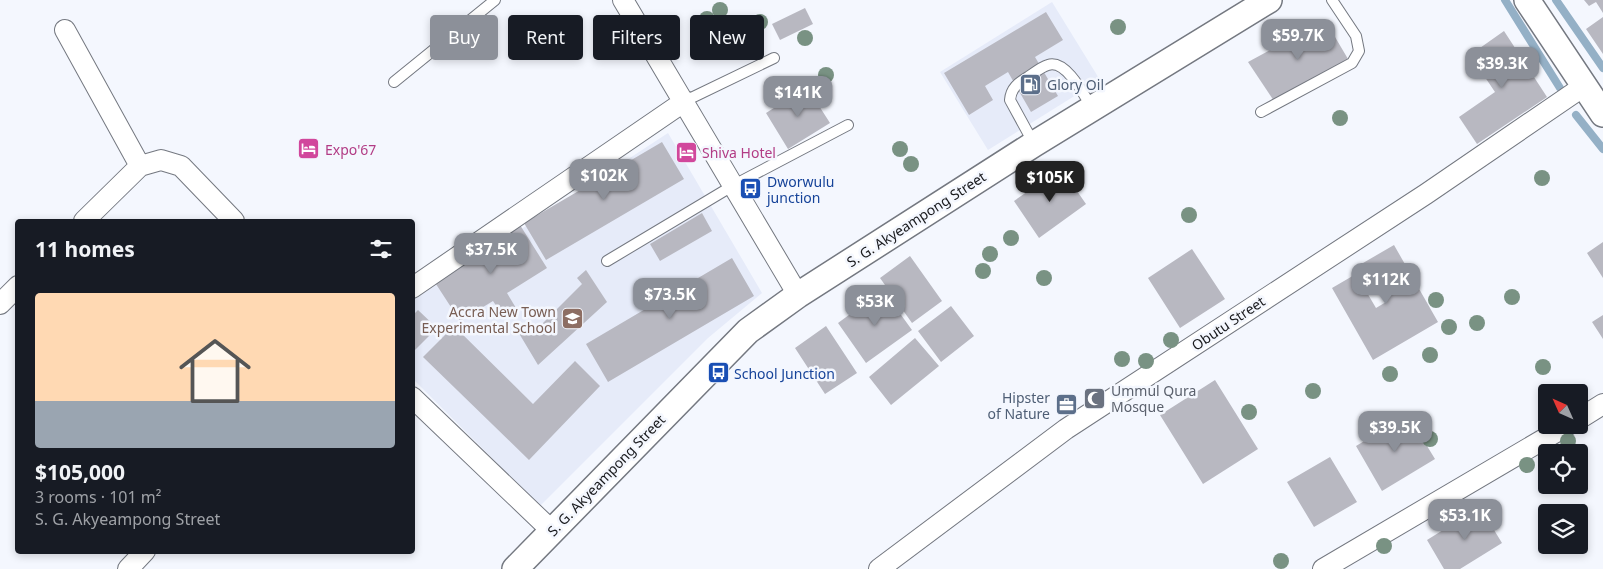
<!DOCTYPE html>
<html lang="en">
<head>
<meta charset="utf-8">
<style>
  :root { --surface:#171b24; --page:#242831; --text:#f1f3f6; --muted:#9ea1a6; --accent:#8c9099 }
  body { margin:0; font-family:"Noto Sans",sans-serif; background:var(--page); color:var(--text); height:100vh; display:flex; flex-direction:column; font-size:19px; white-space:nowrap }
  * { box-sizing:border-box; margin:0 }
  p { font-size:16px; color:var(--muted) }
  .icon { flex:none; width:28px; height:28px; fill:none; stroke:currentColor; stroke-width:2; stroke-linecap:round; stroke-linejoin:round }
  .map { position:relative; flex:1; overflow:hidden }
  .details { position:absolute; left:15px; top:219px; width:400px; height:335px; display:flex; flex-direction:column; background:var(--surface); border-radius:5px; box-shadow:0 2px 8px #0003 }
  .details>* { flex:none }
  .top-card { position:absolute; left:430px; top:15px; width:475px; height:45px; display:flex; gap:10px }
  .needle { width:32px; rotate:315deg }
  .controls { position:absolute; left:1538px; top:384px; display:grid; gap:10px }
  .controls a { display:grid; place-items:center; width:50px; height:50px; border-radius:5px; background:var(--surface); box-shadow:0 2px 8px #0003; font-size:25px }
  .price { position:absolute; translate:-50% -42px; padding:0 11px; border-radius:10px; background:var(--accent); color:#fff; font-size:16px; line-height:32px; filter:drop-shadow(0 1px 2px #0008) }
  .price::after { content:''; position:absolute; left:50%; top:30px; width:15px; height:11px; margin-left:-8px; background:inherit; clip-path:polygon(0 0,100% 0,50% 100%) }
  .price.on { background:#222; color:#fff }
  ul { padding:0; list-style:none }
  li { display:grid; align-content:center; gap:10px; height:265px; padding:0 20px }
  li span { display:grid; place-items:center; height:155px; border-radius:5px; color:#555 }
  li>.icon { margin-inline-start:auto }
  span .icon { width:90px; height:90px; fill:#fffc; stroke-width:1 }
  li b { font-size:21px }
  h2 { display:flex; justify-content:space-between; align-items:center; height:60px; padding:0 20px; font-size:21px }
  .tag { padding:0 18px; border-radius:5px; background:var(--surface); box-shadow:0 2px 8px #0003; font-size:18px; line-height:45px }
  .tag.on { background:var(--accent); color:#fff }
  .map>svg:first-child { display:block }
  .built { fill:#e6ebf9 }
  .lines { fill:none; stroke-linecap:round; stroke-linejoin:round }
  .stream { stroke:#94b0c6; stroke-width:8 }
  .building { fill:#b8b8c1 }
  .service-casing { stroke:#747880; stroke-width:12 }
  .minor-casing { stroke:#747880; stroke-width:22 }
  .tertiary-casing { stroke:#747880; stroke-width:28 }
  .service { stroke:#fff; stroke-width:10 }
  .minor { stroke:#fff; stroke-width:20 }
  .tertiary { stroke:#fff; stroke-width:25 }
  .tree { fill:#799283 }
  .labels { text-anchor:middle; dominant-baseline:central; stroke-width:5; stroke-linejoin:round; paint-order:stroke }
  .service-label { font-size:14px; fill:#4e5e75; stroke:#f4f7fe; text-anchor:start }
  .hotel-label { font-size:14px; fill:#b23c85; stroke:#f4f7fe; text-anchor:start }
  .transit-label { font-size:14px; fill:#164399; stroke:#f4f7fe; text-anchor:start }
  .street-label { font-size:14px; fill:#191a1d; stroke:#f4f7fe }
  .education-label { font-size:14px; fill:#785e54; stroke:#f4f7fe; text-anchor:end }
  .worship-label { font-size:14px; fill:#5b616d; stroke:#f4f7fe; text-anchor:start }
</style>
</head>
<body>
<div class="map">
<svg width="1603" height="569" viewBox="0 0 1603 569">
  <rect width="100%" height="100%" fill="#f4f7fe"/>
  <path class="built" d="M1052 2 1100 80 988 150 940 72Z
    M668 133 762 293 708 338 540 506 413 379V300Z"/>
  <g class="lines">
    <path class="stream" d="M1505 0 1560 88
      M1556 0 1603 68
      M1576 115 1603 149"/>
  </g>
  <path class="building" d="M1584 0H1603V13L1596 2 1589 6Z
    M805 8 813 24 780 40 772 24Z
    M1046 12 1063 40 1035 57 1058 96 1031 112 1008 72 985 86 993 100 969 115 944 73Z
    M1603 17V54L1586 29Z
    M1325 20 1348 59 1274 101 1248 62Z
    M1504 31 1547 97 1477 144 1459 117 1495 92 1470 55Z
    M807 87 830 123 788 149 766 113Z
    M662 142 684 179 546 260 524 223Z
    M1061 168 1086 204 1039 238 1014 201Z
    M702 213 712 231 660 261 650 244Z
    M520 225 547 268 507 293 516 308 503 316 493 301 460 321 434 281Z
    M1603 242V278L1587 253Z
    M1394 245 1438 322 1373 360 1332 288 1356 274 1376 308 1386 302 1363 263Z
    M1192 249 1225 299 1180 328 1148 278Z
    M910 256 942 301 912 323 880 278Z
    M732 258 754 296 608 382 586 344Z
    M586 270 607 302 538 365 517 330 527 326 532 334 582 284 577 278Z
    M883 290 912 330 866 363 838 323Z
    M951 306 974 336 941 362 918 331Z
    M418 310 437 328 412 353V316Z
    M1603 315V339L1592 322Z
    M454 326 533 404 575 361 600 386 529 460 423 357Z
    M826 326 857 373 825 394 795 348Z
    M915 338 939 366 891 405 869 377Z
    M1215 380 1258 449 1203 484 1160 415Z
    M1408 415 1435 459 1382 491 1356 446Z
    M1330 457 1357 502 1314 527 1287 482Z
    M1480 507 1502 543 1460 569H1444L1427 540Z"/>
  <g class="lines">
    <defs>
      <path id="service" d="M394 82 495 0
        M685 101 774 58
        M1261 112 1352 63 1359 51 1356 36 1332 0
        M1034 144 1010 100C1011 88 1018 83 1028 77 1034 73 1041 67 1048 65 1066 59 1084 95 1092 108
        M607 261 734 185 848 125"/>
      <path id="minor" d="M623 0 798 295
        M65 30 140 166
        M84 221 140 166 161 160 181 166 234 221
        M412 288 685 101
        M0 304 18 286
        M412 397 552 531
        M1579 419 1603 404
        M128 569 145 551
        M879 569 1066 429 1426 194 1584 86
        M1323 569 1568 425"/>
      <path id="tertiary" d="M1527 0 1603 114
        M515 569 748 331 798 295 1034 144 1269 0"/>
    </defs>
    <use href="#service" class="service-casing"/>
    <use href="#minor" class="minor-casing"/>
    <use href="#tertiary" class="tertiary-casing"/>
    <use href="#service" class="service"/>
    <use href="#minor" class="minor"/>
    <use href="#tertiary" class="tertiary"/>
  </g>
  <g class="tree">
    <circle cx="720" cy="10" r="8"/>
    <circle cx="707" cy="19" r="8"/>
    <circle cx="760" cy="22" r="8"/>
    <circle cx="1118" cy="27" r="8"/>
    <circle cx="739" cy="31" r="8"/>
    <circle cx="805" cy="38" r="8"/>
    <circle cx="826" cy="75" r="8"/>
    <circle cx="1340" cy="118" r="8"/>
    <circle cx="900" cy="149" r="8"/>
    <circle cx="911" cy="164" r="8"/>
    <circle cx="1542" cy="178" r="8"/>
    <circle cx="1189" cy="215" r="8"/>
    <circle cx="1011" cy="238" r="8"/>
    <circle cx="990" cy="254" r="8"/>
    <circle cx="983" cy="271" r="8"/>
    <circle cx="1044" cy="278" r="8"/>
    <circle cx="1512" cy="297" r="8"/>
    <circle cx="1436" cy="300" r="8"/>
    <circle cx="1477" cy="323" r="8"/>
    <circle cx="1449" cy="327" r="8"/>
    <circle cx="1171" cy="340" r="8"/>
    <circle cx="1430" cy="355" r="8"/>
    <circle cx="1122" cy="359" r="8"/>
    <circle cx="1146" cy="361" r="8"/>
    <circle cx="1543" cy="367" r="8"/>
    <circle cx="1390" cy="374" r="8"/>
    <circle cx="1313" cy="391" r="8"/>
    <circle cx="1249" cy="412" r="8"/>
    <circle cx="1430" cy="439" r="8"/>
    <circle cx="1568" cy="441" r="8"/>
    <circle cx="1527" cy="465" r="8"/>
    <circle cx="1384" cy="546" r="8"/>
    <circle cx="1281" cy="561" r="8"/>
  </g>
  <defs>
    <symbol id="fuel-square" viewBox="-11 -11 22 22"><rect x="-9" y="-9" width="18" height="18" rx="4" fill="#5c6f8a" stroke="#f4f7fe"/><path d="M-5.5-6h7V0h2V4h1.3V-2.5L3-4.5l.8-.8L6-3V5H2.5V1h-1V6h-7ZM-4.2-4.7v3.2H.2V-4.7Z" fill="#fff"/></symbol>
    <symbol id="hotel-square" viewBox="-11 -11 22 22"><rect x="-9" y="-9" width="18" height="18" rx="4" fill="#d1479c" stroke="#f4f7fe"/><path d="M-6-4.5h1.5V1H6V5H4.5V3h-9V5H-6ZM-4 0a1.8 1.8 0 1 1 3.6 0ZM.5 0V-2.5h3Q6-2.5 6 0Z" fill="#fff"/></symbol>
    <symbol id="bus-square" viewBox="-11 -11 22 22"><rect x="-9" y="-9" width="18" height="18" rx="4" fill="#1a4fb4" stroke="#f4f7fe"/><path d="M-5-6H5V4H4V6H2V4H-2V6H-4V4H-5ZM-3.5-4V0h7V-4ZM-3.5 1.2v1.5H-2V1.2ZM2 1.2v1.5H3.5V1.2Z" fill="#fff"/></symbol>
    <symbol id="school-square" viewBox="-11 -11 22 22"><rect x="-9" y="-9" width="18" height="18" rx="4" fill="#8d6e63" stroke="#f4f7fe"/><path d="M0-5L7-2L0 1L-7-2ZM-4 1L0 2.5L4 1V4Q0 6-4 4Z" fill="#fff"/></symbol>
    <symbol id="mosque-square" viewBox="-11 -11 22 22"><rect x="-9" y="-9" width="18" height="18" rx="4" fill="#6b7280" stroke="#f4f7fe"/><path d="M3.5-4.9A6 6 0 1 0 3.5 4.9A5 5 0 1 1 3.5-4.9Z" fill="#fff"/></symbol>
    <symbol id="office-square" viewBox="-11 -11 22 22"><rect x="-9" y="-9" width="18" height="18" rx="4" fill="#5c6f8a" stroke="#f4f7fe"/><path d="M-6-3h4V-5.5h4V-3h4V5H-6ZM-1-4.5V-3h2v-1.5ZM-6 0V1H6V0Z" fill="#fff"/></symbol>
  </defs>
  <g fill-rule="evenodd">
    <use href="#fuel-square" x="1018" y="72" width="25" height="25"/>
    <use href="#hotel-square" x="296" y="136" width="25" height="25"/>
    <use href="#hotel-square" x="674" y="140" width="25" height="25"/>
    <use href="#bus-square" x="738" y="176" width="25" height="25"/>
    <use href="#school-square" x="560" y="306" width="25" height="25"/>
    <use href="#bus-square" x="706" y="360" width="25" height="25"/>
    <use href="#mosque-square" x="1082" y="386" width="25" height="25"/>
    <use href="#office-square" x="1054" y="392" width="25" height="25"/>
  </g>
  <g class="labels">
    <g class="service-label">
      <text x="1047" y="84">Glory Oil</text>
      <text x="1050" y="397" text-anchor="end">Hipster<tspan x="1050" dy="16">of Nature</tspan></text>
    </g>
    <g class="hotel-label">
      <text x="325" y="149">Expo'67</text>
      <text x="702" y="152">Shiva Hotel</text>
    </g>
    <g class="transit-label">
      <text x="767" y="181">Dworwulu<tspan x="767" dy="16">junction</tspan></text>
      <text x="734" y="373">School Junction</text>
    </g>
    <g class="street-label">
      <text transform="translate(916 219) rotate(-33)">S. G. Akyeampong Street</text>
      <text transform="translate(1228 323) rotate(-34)">Obutu Street</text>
      <text transform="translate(606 475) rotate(-46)">S. G. Akyeampong Street</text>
    </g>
    <g class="education-label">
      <text x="556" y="311">Accra New Town<tspan x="556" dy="16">Experimental School</tspan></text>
    </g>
    <g class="worship-label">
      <text x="1111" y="390">Ummul Qura<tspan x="1111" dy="16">Mosque</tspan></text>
    </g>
  </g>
</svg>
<div class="controls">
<a><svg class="needle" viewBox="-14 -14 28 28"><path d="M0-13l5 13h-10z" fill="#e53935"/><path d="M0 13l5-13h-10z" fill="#9ea1a6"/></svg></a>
<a><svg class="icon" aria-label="locate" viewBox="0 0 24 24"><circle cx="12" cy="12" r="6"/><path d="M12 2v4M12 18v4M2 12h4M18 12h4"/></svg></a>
<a><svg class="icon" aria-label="layers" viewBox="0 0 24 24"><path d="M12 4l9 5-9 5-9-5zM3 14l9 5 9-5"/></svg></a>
</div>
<b class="price" style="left:1298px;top:61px">$59.7K</b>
<b class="price" style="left:1502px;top:89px">$39.3K</b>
<b class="price" style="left:798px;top:118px">$141K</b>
<b class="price" style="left:604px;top:201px">$102K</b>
<b class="price on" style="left:1050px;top:203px">$105K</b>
<b class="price" style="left:491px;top:275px">$37.5K</b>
<b class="price" style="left:1386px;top:305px">$112K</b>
<b class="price" style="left:670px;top:320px">$73.5K</b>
<b class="price" style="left:875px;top:327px">$53K</b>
<b class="price" style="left:1395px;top:453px">$39.5K</b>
<b class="price" style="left:1465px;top:541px">$53.1K</b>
<div class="top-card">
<a class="tag on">Buy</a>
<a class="tag">Rent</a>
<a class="tag">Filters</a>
<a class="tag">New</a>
</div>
<section class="details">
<h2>11 homes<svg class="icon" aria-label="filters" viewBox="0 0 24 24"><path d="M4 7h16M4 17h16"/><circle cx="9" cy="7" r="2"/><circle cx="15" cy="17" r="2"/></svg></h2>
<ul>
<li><span style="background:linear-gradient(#ffd9b3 70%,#9aa5b1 0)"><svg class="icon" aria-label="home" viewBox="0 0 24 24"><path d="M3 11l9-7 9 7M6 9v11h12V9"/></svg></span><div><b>$105,000</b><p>3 rooms · 101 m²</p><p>S. G. Akyeampong Street</p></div></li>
</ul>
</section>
</div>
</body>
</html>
